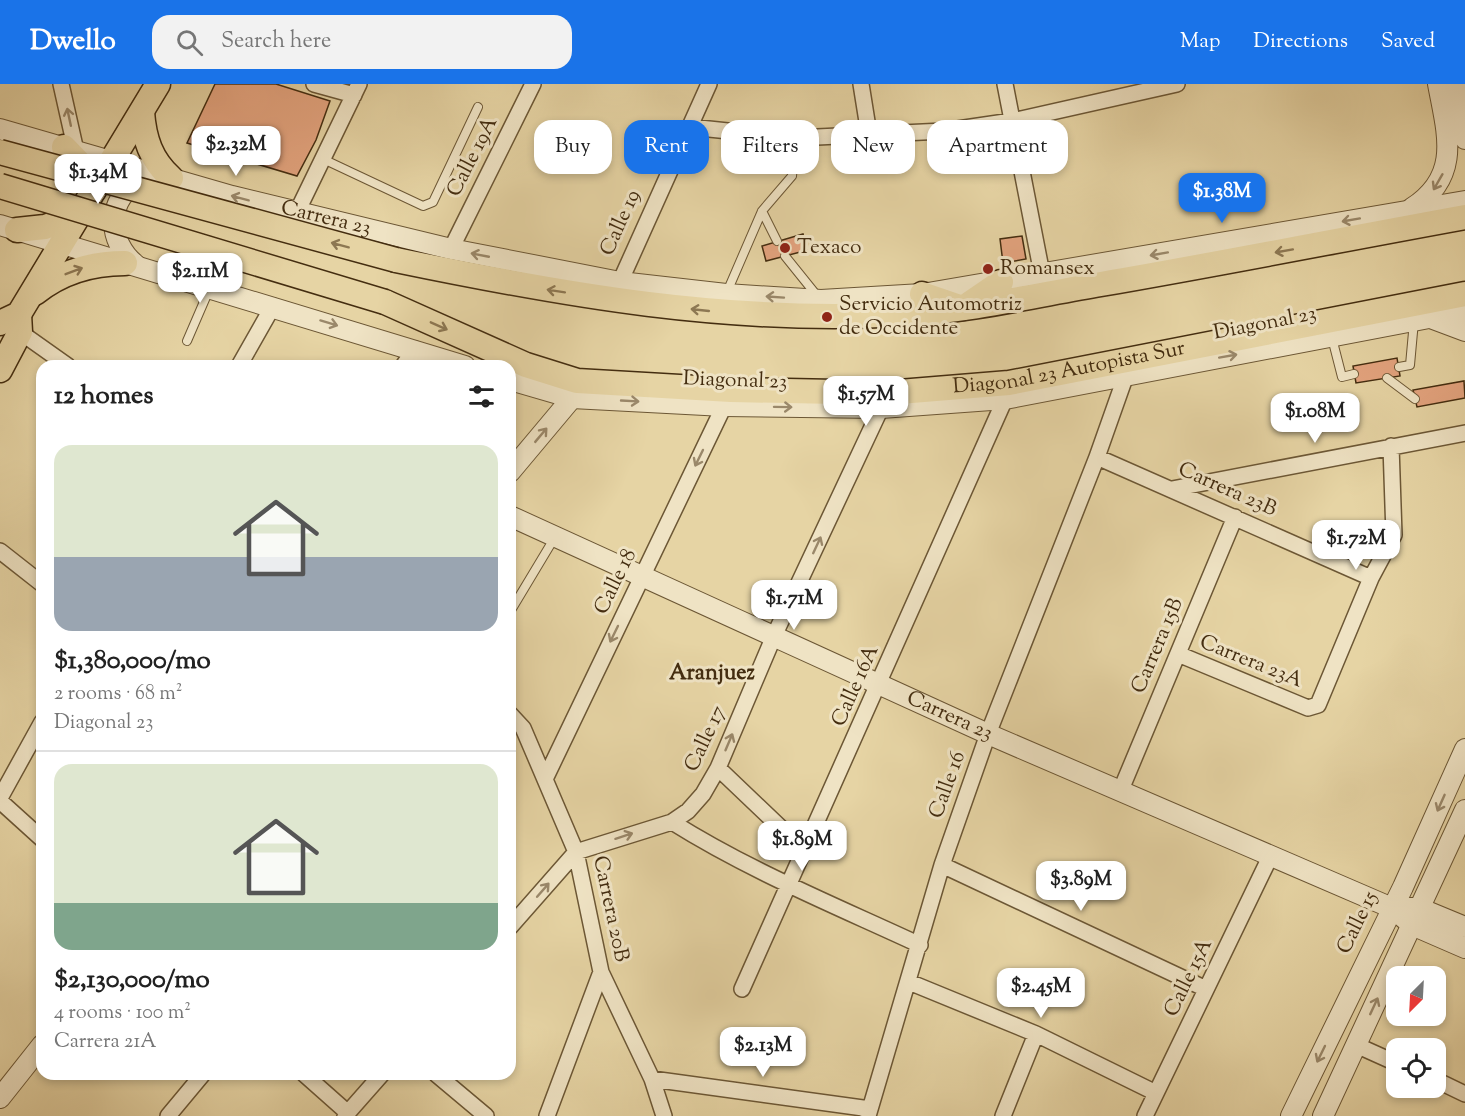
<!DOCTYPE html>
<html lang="en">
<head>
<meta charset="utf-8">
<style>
  :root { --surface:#fff; --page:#f2f2f2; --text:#222; --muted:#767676; --line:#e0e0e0; --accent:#1a73e8 }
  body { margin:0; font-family:"Sorts Mill Goudy",serif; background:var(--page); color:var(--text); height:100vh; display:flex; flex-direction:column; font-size:22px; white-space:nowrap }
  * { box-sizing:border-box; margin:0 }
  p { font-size:20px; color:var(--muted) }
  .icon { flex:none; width:33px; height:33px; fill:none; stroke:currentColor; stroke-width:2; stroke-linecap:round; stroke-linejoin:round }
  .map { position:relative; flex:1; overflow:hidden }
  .drawer { position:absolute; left:36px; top:276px; width:480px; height:720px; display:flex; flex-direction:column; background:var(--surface); border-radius:18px; box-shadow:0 3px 9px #0003 }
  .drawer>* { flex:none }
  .top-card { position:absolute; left:534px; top:36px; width:570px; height:54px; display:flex; gap:12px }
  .needle { width:39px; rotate:204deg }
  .buttons { position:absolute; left:1386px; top:882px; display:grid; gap:12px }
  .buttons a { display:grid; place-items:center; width:60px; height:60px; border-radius:12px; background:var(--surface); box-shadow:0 3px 9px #0003; font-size:30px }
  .price { position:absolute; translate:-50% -51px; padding:0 14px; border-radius:12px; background:#fff; color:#222; font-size:20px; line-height:39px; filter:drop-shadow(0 2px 3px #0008) }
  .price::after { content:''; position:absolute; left:50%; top:36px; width:18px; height:14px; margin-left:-9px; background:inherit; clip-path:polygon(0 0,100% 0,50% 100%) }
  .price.current { background:var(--accent); color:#fff }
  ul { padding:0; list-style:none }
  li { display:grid; align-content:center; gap:12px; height:318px; padding:0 18px }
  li+li { border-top:2px solid var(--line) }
  li span { display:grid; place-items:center; height:186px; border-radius:18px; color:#555 }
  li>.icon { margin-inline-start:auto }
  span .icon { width:108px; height:108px; fill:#fffc; stroke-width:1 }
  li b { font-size:26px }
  h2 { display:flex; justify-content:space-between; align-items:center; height:72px; padding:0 18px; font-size:26px }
  .tag { padding:0 21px; border-radius:18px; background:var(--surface); box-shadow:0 3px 9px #0003; font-size:21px; line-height:54px }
  .tag.current { background:var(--accent); color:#fff }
  header { display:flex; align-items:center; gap:36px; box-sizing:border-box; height:84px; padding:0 30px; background:var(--accent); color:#fff }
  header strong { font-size:28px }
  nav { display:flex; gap:33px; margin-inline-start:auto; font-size:21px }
  .search { width:420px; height:54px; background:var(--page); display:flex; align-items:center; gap:15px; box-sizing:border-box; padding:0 21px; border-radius:18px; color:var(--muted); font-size:22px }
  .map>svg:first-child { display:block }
  .building { fill:#e4a47f; stroke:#442d10; stroke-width:1.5 }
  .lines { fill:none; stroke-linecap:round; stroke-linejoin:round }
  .service-casing { stroke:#6c5735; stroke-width:10 }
  .minor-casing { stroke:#6c5735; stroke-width:18 }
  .tertiary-casing { stroke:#6c5735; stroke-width:22 }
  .primary-casing { stroke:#442d10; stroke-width:27 }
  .service { stroke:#efe3c4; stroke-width:8 }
  .minor { stroke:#efe3c4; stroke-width:15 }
  .tertiary { stroke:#efe3c4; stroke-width:20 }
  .primary { stroke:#e6d4a4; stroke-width:24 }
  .primary-bridge-casing { stroke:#442d10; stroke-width:27; stroke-linecap:butt }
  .primary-bridge { stroke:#e6d4a4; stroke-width:24 }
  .oneway { stroke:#9a886a }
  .oneway2 { stroke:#8d7853 }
  .poi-dot { fill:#8f2418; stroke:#efe3c4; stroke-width:2 }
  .labels { text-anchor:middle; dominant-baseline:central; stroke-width:6; stroke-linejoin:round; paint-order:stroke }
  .street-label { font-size:21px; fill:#442d10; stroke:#efe3c4 }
  .poi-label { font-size:21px; fill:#442d10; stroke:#efe3c4; text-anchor:start }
  .neighbourhood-label { font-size:22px; font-weight:bold; fill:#442d10; stroke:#efe3c4 }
</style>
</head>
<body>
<header>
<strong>Dwello</strong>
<div class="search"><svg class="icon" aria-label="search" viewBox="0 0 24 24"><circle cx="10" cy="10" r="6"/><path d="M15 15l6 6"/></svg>Search here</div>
<nav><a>Map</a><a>Directions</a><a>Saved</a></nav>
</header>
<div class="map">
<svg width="1465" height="1032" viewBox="0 0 1465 1032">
  <rect width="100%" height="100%" fill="#e6d4a4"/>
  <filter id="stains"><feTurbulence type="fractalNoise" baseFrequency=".00333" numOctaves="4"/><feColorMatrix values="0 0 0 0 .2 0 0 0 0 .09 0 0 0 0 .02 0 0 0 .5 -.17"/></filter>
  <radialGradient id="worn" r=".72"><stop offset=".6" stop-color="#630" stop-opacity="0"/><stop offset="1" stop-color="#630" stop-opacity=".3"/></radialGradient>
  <path class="building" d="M215 0H276L330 17 316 56 297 92 187 59Z
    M803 150 808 166 766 177 762 162Z
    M1022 152 1026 175 1003 179 1000 155Z
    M1397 274 1400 292 1356 299 1353 282Z
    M1464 297 1465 314 1417 323 1413 306Z"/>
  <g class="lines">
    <defs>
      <path id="service" d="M323 75 423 122 433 118 478 23
        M762 127 777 157
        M785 172 818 213
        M727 208 762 127 792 92 796 54
        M1332 254 1342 293 1354 290
        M187 257 209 206
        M1399 283 1410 281 1414 237
        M1387 294 1415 315
        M510 528 555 453"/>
      <path id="minor" d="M61 0 76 67
        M314 0 354 11
        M861 0 869 50
        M1005 0 1042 190
        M690 43 796 54 944 47 1012 37 1177 0
        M297 128 359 0
        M451 165 533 0
        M620 198 709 0
        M20 248 68 282
        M239 282 273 222
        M403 282 415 265
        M1097 373 1371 494
        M1172 405 1465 349
        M0 467 42 500
        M1178 570 1308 624 1318 621 1371 494 1394 451 1391 362
        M510 630 523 644 576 768 601 888 652 995 664 1032
        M718 684 805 767
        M546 693 724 322
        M1120 708 1235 433
        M0 714 42 638
        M0 717 42 755
        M672 738C750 787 836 822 920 861
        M942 781 1206 905
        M510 843 576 768 672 738 688 727 703 710 718 684 774 552 881 324
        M909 898 1036 950 1156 1009
        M742 905 1005 315
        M1356 961 1396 979
        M304 990 348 1029
        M436 990 486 1032
        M652 995 870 1025
        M1436 996 1465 1010
        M168 1032 203 990
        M345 1032 382 990
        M547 1032 601 888
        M868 1032 942 781 988 650 1097 373 1126 291
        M1003 1032 1036 950
        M1145 1032 1270 773"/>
      <g id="tertiary">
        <path d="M1455 0 1465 55"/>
        <path id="s1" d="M0 45 232 112 451 165 620 198 726 210 821 216 922 210 1465 117"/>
        <path d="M1412 124C1462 92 1447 49 1438 0"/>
        <path d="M0 141 465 282"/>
        <path d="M136 181C107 158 105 114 141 97"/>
        <path d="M1433 235 1465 247"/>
        <path d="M510 296 572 314 724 322 881 324 1005 315 1465 227"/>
        <path d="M510 388 572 314"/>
        <path id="s2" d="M510 432 988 650 1392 824 1412 841 1465 864"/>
        <path d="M1407 824H1419L1465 843"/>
        <path d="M0 1014 42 961"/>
        <path d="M1291 1032 1403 803 1465 665"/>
        <path d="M1323 1032 1465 726"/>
      </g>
      <g id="primary">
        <path d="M142 28C144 55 151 76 171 94"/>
        <path d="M64 63 86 86 94 106"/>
        <path d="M17 146 45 143 79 131"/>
        <path d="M396 176C565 211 730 240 903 230 969 227 1036 211 1101 200 1223 179 1344 155 1465 133"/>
        <path d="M35 209C61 188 92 179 125 179"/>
        <path d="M922 210 963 224 1001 198"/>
        <path id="s3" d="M385 218 526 281 577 297 731 306 887 309 1009 299 1465 210"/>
        <path d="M0 239 19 230 158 0"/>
        <path d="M0 286 20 248 19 230"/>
      </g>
    </defs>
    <use href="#service" class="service-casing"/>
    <use href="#minor" class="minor-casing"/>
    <use href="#tertiary" class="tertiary-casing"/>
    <use href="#primary" class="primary-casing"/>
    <use href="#service" class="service"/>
    <use href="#minor" class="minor"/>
    <use href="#tertiary" class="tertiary"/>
    <use href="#primary" class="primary"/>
    <defs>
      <path id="primary-bridge" d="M0 68 396 176
        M0 102 385 218"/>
    </defs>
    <use href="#primary-bridge" class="primary-bridge-casing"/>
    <use href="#primary-bridge" class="primary-bridge"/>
  </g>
  <defs><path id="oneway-shaft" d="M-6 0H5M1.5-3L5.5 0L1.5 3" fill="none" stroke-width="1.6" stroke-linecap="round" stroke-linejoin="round" transform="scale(1.5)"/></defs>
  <g class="oneway">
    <use href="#oneway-shaft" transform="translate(69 33) rotate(-102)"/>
    <use href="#oneway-shaft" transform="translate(1438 98) rotate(120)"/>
    <use href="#oneway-shaft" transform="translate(240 114) rotate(-165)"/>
    <use href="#oneway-shaft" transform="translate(1351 136) rotate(170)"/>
    <use href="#oneway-shaft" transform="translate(1159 170) rotate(170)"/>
    <use href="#oneway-shaft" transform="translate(480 171) rotate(-169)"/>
    <use href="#oneway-shaft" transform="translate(775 213) rotate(-176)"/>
    <use href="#oneway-shaft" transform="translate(329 239) rotate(17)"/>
    <use href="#oneway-shaft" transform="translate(1228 272) rotate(-10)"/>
    <use href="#oneway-shaft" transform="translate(630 317) rotate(3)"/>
    <use href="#oneway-shaft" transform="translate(783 323) rotate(1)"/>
    <use href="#oneway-shaft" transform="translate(541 351) rotate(-50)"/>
    <use href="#oneway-shaft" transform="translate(699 374) rotate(116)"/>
    <use href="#oneway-shaft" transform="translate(817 461) rotate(-65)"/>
    <use href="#oneway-shaft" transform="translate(614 550) rotate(116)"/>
    <use href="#oneway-shaft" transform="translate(729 658) rotate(-67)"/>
    <use href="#oneway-shaft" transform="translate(1441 719) rotate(114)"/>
    <use href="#oneway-shaft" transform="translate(624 752) rotate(-18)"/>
    <use href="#oneway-shaft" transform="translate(543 806) rotate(-49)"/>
    <use href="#oneway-shaft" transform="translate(1374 922) rotate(-65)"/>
    <use href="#oneway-shaft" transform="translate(1321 970) rotate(116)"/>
  </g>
  <g class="oneway2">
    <use href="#oneway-shaft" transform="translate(340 161) rotate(-165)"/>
    <use href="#oneway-shaft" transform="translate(1284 167) rotate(170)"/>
    <use href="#oneway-shaft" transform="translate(74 187) rotate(-21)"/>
    <use href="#oneway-shaft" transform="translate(556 207) rotate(-171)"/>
    <use href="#oneway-shaft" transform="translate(700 226) rotate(-174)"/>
    <use href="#oneway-shaft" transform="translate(439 242) rotate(24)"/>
  </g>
  <g class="poi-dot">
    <circle cx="785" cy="164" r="6"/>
    <circle cx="988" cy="185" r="6"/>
    <circle cx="827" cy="233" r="6"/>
  </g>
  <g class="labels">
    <g class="street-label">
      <text transform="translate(473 73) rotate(-63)">Calle 19A</text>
      <text stroke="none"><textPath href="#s1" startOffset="338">Carrera 23</textPath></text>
      <text transform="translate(621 139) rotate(-66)">Calle 19</text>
      <text transform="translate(1265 240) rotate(-11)">Diagonal 23</text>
      <text stroke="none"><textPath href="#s3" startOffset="702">Diagonal 23 Autopista Sur</textPath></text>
      <text transform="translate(735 297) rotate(2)">Diagonal 23</text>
      <text transform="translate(1227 406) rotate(24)">Carrera 23B</text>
      <text transform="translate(616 498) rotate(-64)">Calle 18</text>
      <text transform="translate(1158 562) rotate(-67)">Carrera 15B</text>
      <text transform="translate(1251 578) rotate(22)">Carrera 23A</text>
      <text transform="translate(856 602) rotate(-66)">Calle 16A</text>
      <text stroke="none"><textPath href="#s2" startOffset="483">Carrera 23</textPath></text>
      <text transform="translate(706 655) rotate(-65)">Calle 17</text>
      <text transform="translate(948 701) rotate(-70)">Calle 16</text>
      <text transform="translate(610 825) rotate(78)">Carrera 20B</text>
      <text transform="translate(1358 839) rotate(-64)">Calle 15</text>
      <text transform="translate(1189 894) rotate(-64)">Calle 15A</text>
    </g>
    <g class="poi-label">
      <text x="797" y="164">Texaco</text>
      <text x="1000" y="185">Romansex</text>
      <text x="839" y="221">Servicio Automotriz<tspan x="839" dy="24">de Occidente</tspan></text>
    </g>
    <g class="neighbourhood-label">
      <text x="712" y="590">Aranjuez</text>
    </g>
  </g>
  <rect width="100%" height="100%" filter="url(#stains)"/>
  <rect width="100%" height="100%" fill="url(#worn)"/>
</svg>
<div class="buttons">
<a><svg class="needle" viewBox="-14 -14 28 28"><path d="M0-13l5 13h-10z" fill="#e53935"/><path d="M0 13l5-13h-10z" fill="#767676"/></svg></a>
<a><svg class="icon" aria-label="locate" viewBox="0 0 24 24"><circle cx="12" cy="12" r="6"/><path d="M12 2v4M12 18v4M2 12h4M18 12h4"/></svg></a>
</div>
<b class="price" style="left:236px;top:93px">$2.32M</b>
<b class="price" style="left:98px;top:121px">$1.34M</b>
<b class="price current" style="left:1222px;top:140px">$1.38M</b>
<b class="price" style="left:200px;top:220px">$2.11M</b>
<b class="price" style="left:866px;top:343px">$1.57M</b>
<b class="price" style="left:1315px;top:360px">$1.08M</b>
<b class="price" style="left:1356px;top:487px">$1.72M</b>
<b class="price" style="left:794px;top:547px">$1.71M</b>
<b class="price" style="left:802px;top:788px">$1.89M</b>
<b class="price" style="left:1081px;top:828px">$3.89M</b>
<b class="price" style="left:1041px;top:935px">$2.45M</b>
<b class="price" style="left:763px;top:994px">$2.13M</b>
<div class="top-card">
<a class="tag">Buy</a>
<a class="tag current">Rent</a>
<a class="tag">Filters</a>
<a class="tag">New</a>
<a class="tag">Apartment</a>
</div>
<section class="drawer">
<h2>12 homes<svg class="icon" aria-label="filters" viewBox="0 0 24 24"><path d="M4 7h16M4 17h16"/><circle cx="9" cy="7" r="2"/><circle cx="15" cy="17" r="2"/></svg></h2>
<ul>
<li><span style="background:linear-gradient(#dfe7d0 60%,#9aa5b1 0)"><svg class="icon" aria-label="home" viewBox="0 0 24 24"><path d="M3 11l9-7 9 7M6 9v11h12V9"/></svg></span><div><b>$1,380,000/mo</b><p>2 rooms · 68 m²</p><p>Diagonal 23</p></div></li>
<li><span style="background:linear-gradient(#dfe7d0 75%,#7fa58c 0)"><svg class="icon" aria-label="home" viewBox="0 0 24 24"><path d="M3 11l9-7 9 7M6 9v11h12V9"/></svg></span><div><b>$2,130,000/mo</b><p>4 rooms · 100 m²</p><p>Carrera 21A</p></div></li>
</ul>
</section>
</div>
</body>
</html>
